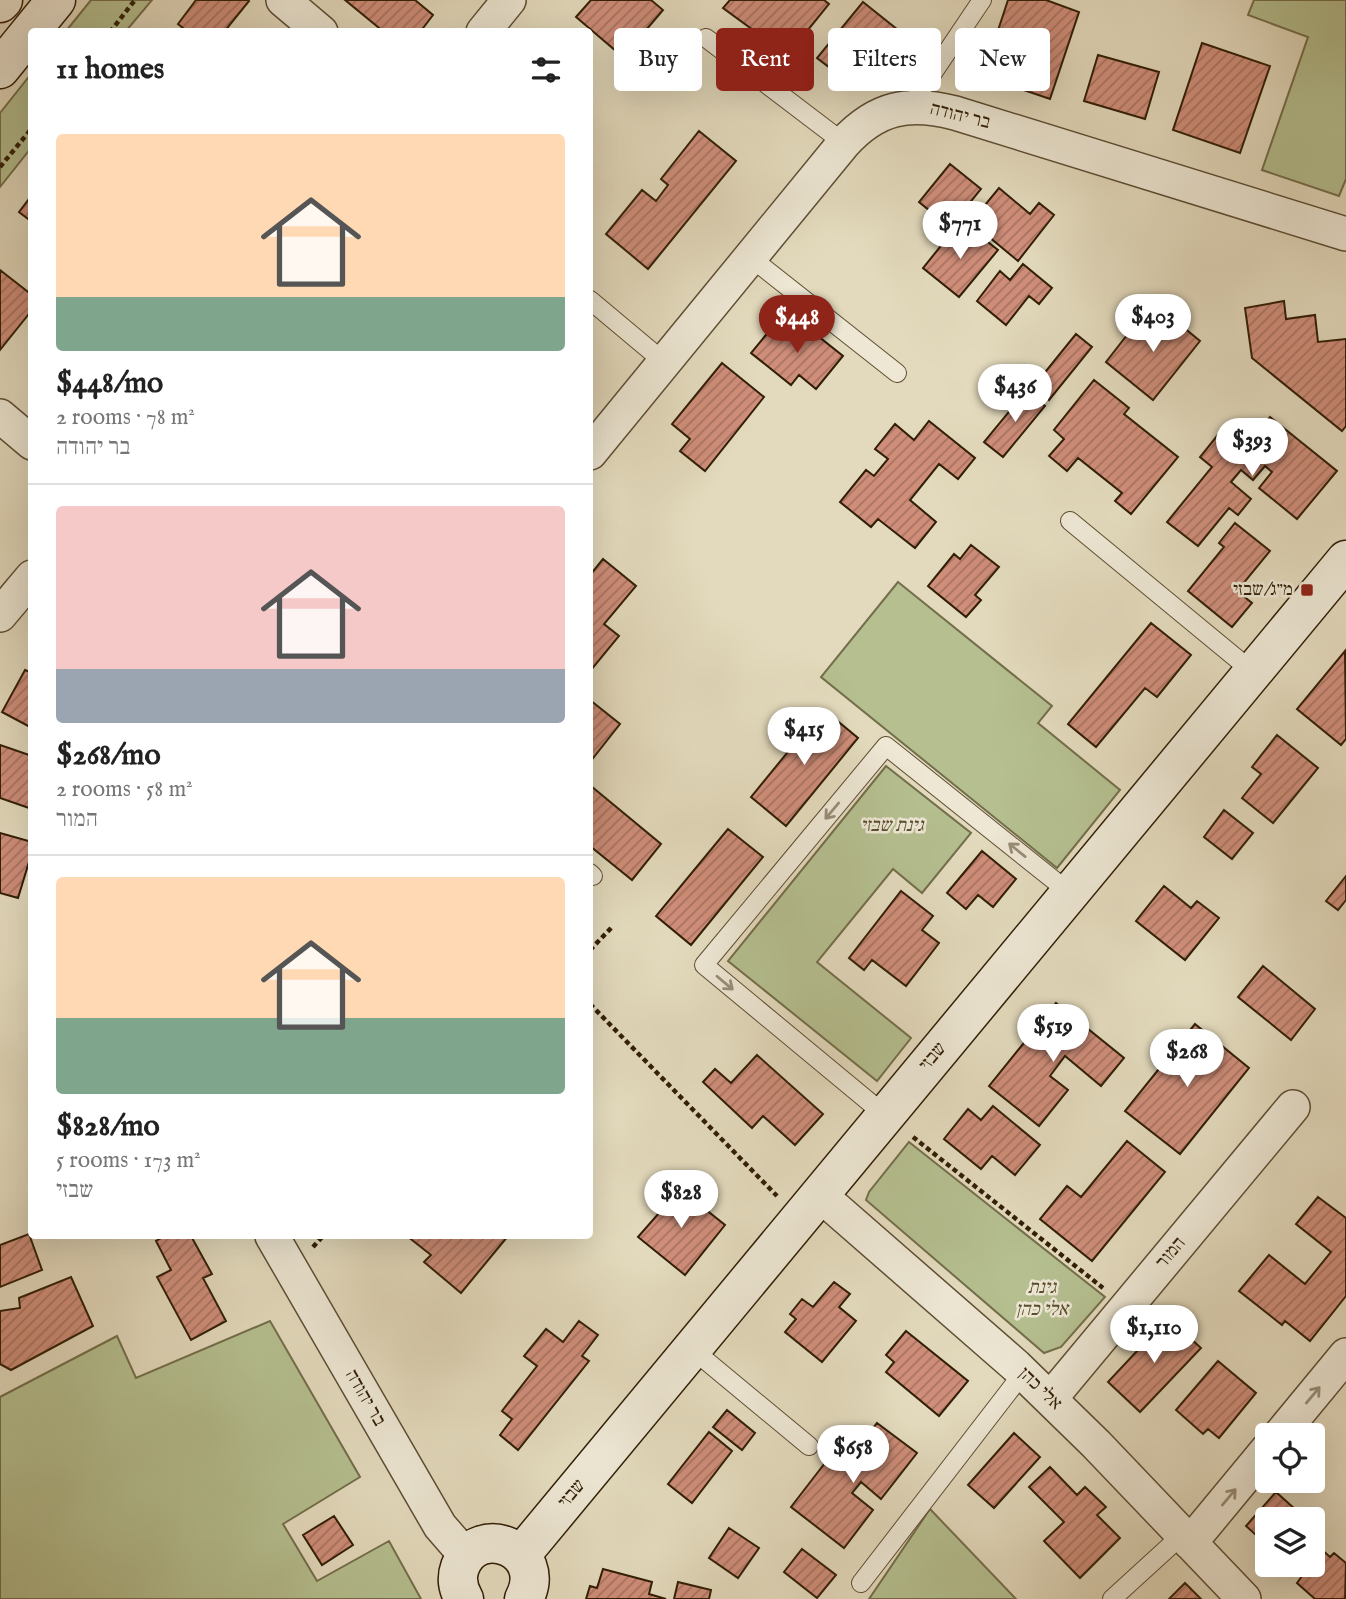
<!DOCTYPE html>
<html lang="en">
<head>
<meta charset="utf-8">
<style>
  :root { --surface:#fff; --page:#f6f6f6; --text:#222; --muted:#767676; --line:#e0e0e0; --accent:#8f2418 }
  body { margin:0; font-family:"IM FELL English","Frank Ruhl Libre",serif; background:var(--page); color:var(--text); height:100vh; display:flex; flex-direction:column; font-size:26px; white-space:nowrap }
  * { box-sizing:border-box; margin:0 }
  p { font-size:23px; color:var(--muted) }
  .icon { flex:none; width:38px; height:38px; fill:none; stroke:currentColor; stroke-width:2; stroke-linecap:round; stroke-linejoin:round }
  .map { position:relative; flex:1; overflow:hidden }
  .drawer { position:absolute; left:28px; top:28px; width:565px; height:1211px; display:flex; flex-direction:column; background:var(--surface); border-radius:7px; box-shadow:0 7px 28px #0002 }
  .drawer>* { flex:none }
  .banner { position:absolute; left:614px; top:28px; width:626px; height:63px; display:flex; gap:14px }
  .tools { position:absolute; left:1255px; top:1423px; display:grid; gap:14px }
  .tools a { display:grid; place-items:center; width:70px; height:70px; border-radius:7px; background:var(--surface); box-shadow:0 7px 28px #0002; font-size:35px }
  .price { position:absolute; translate:-50% -60px; padding:0 16px; border-radius:24px; background:#fff; color:#222; font-size:23px; line-height:46px; filter:drop-shadow(0 2px 4px #0008) }
  .price::after { content:''; position:absolute; left:50%; top:42px; width:21px; height:16px; margin-left:-10px; background:inherit; clip-path:polygon(0 0,100% 0,50% 100%) }
  .price.active { background:var(--accent); color:#fff }
  ul { padding:0; list-style:none }
  li { display:grid; align-content:center; gap:14px; height:371px; padding:0 28px }
  li+li { border-top:2px solid var(--line) }
  li span { display:grid; place-items:center; height:217px; border-radius:7px; color:#555 }
  li>.icon { margin-inline-start:auto }
  span .icon { width:126px; height:126px; fill:#fffc; stroke-width:1 }
  li b { font-size:30px }
  h2 { display:flex; justify-content:space-between; align-items:center; height:84px; padding:0 28px; font-size:30px }
  .pill { padding:0 24px; border-radius:7px; background:var(--surface); box-shadow:0 7px 28px #0002; font-size:24px; line-height:63px }
  .pill.active { background:var(--accent); color:#fff }
  .map>svg:first-child { display:block }
  .green { fill:#b5bf90; stroke:#736e4b; stroke-width:2 }
  .building { fill:url(#building-hatch); stroke:#311e06; stroke-width:2 }
  .lines { fill:none; stroke-linecap:round; stroke-linejoin:round }
  .lane-casing { stroke:#5e4d34; stroke-width:20 }
  .street-casing { stroke:#5e4d34; stroke-width:36 }
  .secondary-casing { stroke:#311e06; stroke-width:41 }
  .path { stroke:#311e06; stroke-width:4.5; stroke-dasharray:5 3.5; stroke-linecap:butt }
  .lane { stroke:#ede7d4; stroke-width:18 }
  .street { stroke:#ede7d4; stroke-width:33 }
  .secondary { stroke:#ede7d4; stroke-width:38 }
  .oneway { stroke:#988d77 }
  .poi-dot { fill:#8f2418; stroke:#ede7d4; stroke-width:2.5 }
  .labels { text-anchor:middle; dominant-baseline:central; stroke-width:5; stroke-linejoin:round; paint-order:stroke }
  .street-label { font-size:19px; fill:#311e06; stroke:#ede7d4 }
  .poi-label { font-size:19px; fill:#311e06; stroke:#ede7d4; text-anchor:end }
  .park-label { font-size:19px; font-style:italic; fill:#594e2f; stroke:#ede7d4 }
</style>
</head>
<body>
<div class="map">
<svg width="1346" height="1599" viewBox="0 0 1346 1599">
  <defs>
    <pattern id="building-hatch" width="6" height="6" patternUnits="userSpaceOnUse" patternTransform="scale(1.75)"><rect width="6" height="6" fill="#cf8e7a"/><path d="M-1 1l2-2M0 6l6-6M5 7l2-2" fill="none" stroke="#a97362"/></pattern>
  </defs>
  <rect width="100%" height="100%" fill="#e3dabd"/>
  <filter id="stains"><feTurbulence type="fractalNoise" baseFrequency=".00286" numOctaves="4"/><feColorMatrix values="0 0 0 0 .2 0 0 0 0 .09 0 0 0 0 .02 0 0 0 .5 -.17"/></filter>
  <radialGradient id="worn" r=".72"><stop offset=".6" stop-color="#630" stop-opacity="0"/><stop offset="1" stop-color="#630" stop-opacity=".3"/></radialGradient>
  <path class="green" d="M91 0H152L126 31H66Z
    M1254 0H1346V179L1339 196 1262 170 1308 37 1248 15Z
    M31 74V148L0 187V113Z
    M898 582 1052 706 1038 723 1120 790 1057 868 821 677Z
    M886 766 971 833 922 893 893 869 817 962 911 1038 877 1081 728 961Z
    M909 1142 1105 1297 1061 1347 1044 1353 866 1200 869 1192Z
    M270 1321 360 1477 283 1524 317 1581 389 1541 421 1599H0V1397L117 1336 136 1378Z
    M930 1509 1016 1599H869Z"/>
  <path class="building" d="M196 0H248L249 1 224 32H188L178 24Z
    M345 0H415L433 15 420 32H384Z
    M591 0H651L663 10 623 57 576 17Z
    M730 0H824L829 4 799 41 787 32 775 46 723 8Z
    M1008 0H1046L1079 12 1050 99 983 76Z
    M863 2 908 38 883 69 866 55 846 80 817 58Z
    M1202 43 1270 66 1240 153 1173 130Z
    M1098 55 1159 72 1145 119 1084 101Z
    M699 131 736 161 648 269 606 234 642 190 656 201 668 185 661 179Z
    M950 164 981 189 950 227 919 202Z
    M999 188 1030 214 1039 203 1054 215 1018 261 971 222Z
    M32 195V222L19 212Z
    M953 231 967 242 975 232 998 250 959 297 923 268Z
    M1023 264 1052 288 1039 304 1029 296 1006 325 977 301 1000 271 1010 280Z
    M0 270 32 295V310L0 350Z
    M1284 301 1286 319 1315 315 1318 342 1346 339V426L1342 431 1252 358 1245 308Z
    M1145 312 1164 327 1172 318 1200 341 1153 400 1106 362Z
    M779 319 802 337 809 329 843 356 816 389 799 375 791 385 751 353Z
    M1076 334 1092 347 1049 400 1033 387Z
    M722 363 764 397 705 471 680 451 690 439 672 424Z
    M1094 380 1129 408 1124 414 1178 457 1131 514 1115 501 1122 493 1078 458 1067 471 1049 456 1064 439 1054 430Z
    M1026 391 1045 406 1003 457 984 442Z
    M1270 417 1337 471 1297 519 1259 488 1272 472 1265 466 1253 480 1241 470 1231 482 1251 499 1238 515 1229 508 1198 546 1167 522 1212 467 1200 457 1225 426 1248 445Z
    M929 421 975 458 958 479 939 464 910 500 936 522 915 548 878 519 871 527 840 502 866 470 874 476 888 459 875 449 895 424 914 440Z
    M1235 523 1270 551 1237 591 1252 603 1232 627 1188 591 1224 547 1219 543Z
    M971 545 999 567 975 595 981 600 966 617 928 586 954 554 960 559Z
    M603 559 636 586 604 624 619 636 591 670 590 575Z
    M1151 623 1191 655 1157 697 1145 688 1096 747 1068 724Z
    M1345 651 1346 739 1341 745 1297 709Z
    M25 670 32 673V728L2 712Z
    M590 700 620 724 590 762Z
    M823 709 858 738 786 826 751 797Z
    M1277 735 1318 768 1273 823 1242 798 1261 774 1252 767Z
    M0 745 32 756V809L0 798Z
    M591 786 661 844 632 880 590 846Z
    M1224 810 1253 833 1232 859 1204 837Z
    M728 829 763 857 691 945 656 916Z
    M0 833 32 842V852L18 898 0 893Z
    M982 851 1016 879 993 907 978 895 966 909 947 893Z
    M1346 876V900L1338 910 1326 901Z
    M1164 886 1191 908 1197 901 1219 918 1185 960 1136 921Z
    M901 891 933 916 922 930 939 943 906 986 872 960 864 970 849 958Z
    M1263 966 1315 1009 1291 1040 1238 997Z
    M1056 1003 1124 1058 1101 1086 1065 1056 1050 1076 1068 1090 1039 1126 989 1086Z
    M1195 1024 1249 1068 1180 1154 1125 1111Z
    M757 1055 823 1114 795 1145 763 1116 752 1128 703 1082 715 1069 731 1083Z
    M993 1106 1040 1145 1015 1175 992 1156 981 1169 944 1139 968 1109 981 1120Z
    M1127 1141 1165 1172 1092 1261 1040 1219 1067 1186 1081 1197Z
    M675 1185 725 1225 685 1275 638 1237 660 1212 655 1208Z
    M1318 1197 1346 1218V1296L1310 1341 1285 1321 1282 1325 1239 1291 1269 1255 1305 1284 1331 1252 1296 1224Z
    M29 1234 42 1270 0 1287V1245Z
    M165 1236H191L212 1274 203 1278 226 1321 191 1340 157 1277 171 1270 156 1241Z
    M407 1236H508L461 1293 424 1262 431 1255Z
    M71 1277 93 1326 11 1370 0 1364V1311L20 1308 19 1298Z
    M834 1282 850 1294 839 1307 856 1321 822 1362 785 1332 796 1319 790 1314 802 1299 813 1307Z
    M1168 1318 1201 1348 1140 1412 1108 1382Z
    M579 1321 598 1335 582 1356 589 1361 518 1450 500 1435 512 1419 502 1411 537 1366 524 1356 546 1329 563 1342Z
    M906 1331 968 1381 939 1416 886 1372 894 1362 886 1355Z
    M1218 1361 1256 1393 1219 1438 1208 1429 1203 1434 1176 1410Z
    M727 1410 755 1433 742 1450 713 1427Z
    M877 1423 917 1453 881 1499 861 1482 852 1493 873 1510 844 1548 791 1507 828 1459 842 1469Z
    M709 1432 732 1451 692 1503 668 1484Z
    M1014 1433 1040 1457 994 1508 968 1485Z
    M1050 1467 1077 1495 1085 1487 1106 1507 1097 1515 1120 1538 1080 1578 1044 1541 1064 1522 1029 1487Z
    M1276 1492 1306 1519H1267V1545L1246 1526Z
    M334 1516 353 1545 322 1565 303 1535Z
    M729 1528 759 1548 738 1578 709 1558Z
    M1312 1541 1330 1557 1334 1553 1346 1563 1345 1599H1315L1297 1583 1302 1576 1289 1564H1312Z
    M802 1549 836 1575 817 1598 784 1572Z
    M603 1569 652 1582 649 1594 666 1599H586L590 1586 597 1588Z
    M678 1582 711 1590 709 1599H674Z
    M1185 1583 1201 1599H1169Z"/>
  <g class="lines">
    <defs>
      <path id="lane" d="M706 38 844 143
        M910 107 982 0
        M750 257 897 373
        M590 300 664 362
        M1070 521 1253 672
        M590 873 593 876
        M885 1115 704 965 886 746 1070 893
        M692 1349 809 1446
        M861 1583 1023 1373
        M1112 1599 1182 1535"/>
      <path id="street" d="M283 0 321 32
        M483 32 509 0
        M0 416 32 443
        M590 453 844 143C877 107 909 101 955 113L1346 234
        M0 615 32 577
        M820 1195 1016 1366 1096 1444 1244 1599
        M272 1236 440 1526 466 1556
        M1050 1399 1293 1107
        M1280 1435 1346 1355
        M1190 1543 1267 1450"/>
      <path id="secondary" d="M0 3 3 0
        M0 69 56 0
        M521 1555 1346 560
        M464 1599C458 1589 456 1578 460 1567 478 1520 550 1550 524 1599"/>
    </defs>
    <use href="#lane" class="lane-casing"/>
    <use href="#street" class="street-casing"/>
    <use href="#secondary" class="secondary-casing"/>
    <path class="path" d="M110 32 135 0
      M0 167 32 128
      M590 950 612 927
      M590 1004 777 1196
      M913 1137 1103 1288
      M313 1247 323 1236"/>
    <use href="#lane" class="lane"/>
    <use href="#street" class="street"/>
    <use href="#secondary" class="secondary"/>
  </g>
  <defs><path id="oneway-shaft" d="M-6 0H5M1.5-3L5.5 0L1.5 3" fill="none" stroke-width="1.6" stroke-linecap="round" stroke-linejoin="round" transform="scale(1.75)"/></defs>
  <g class="oneway">
    <use href="#oneway-shaft" transform="translate(832 811) rotate(130)"/>
    <use href="#oneway-shaft" transform="translate(1017 850) rotate(-141)"/>
    <use href="#oneway-shaft" transform="translate(725 983) rotate(40)"/>
    <use href="#oneway-shaft" transform="translate(1313 1395) rotate(-50)"/>
    <use href="#oneway-shaft" transform="translate(1229 1497) rotate(-50)"/>
  </g>
  <rect class="poi-dot" x="1300" y="583" width="14" height="14" rx="3.5"/>
  <g class="labels">
    <g class="street-label">
      <text transform="translate(960 116) rotate(14)">בר יהודה</text>
      <text transform="translate(933 1057) rotate(-50)">שבזי</text>
      <text transform="translate(1171 1253) rotate(-50)">המור</text>
      <text transform="translate(1040 1389) rotate(44)">אלי כהן</text>
      <text transform="translate(365 1398) rotate(60)">בר יהודה</text>
      <text transform="translate(572 1494) rotate(-50)">שבזי</text>
    </g>
    <g class="poi-label">
      <text x="1293" y="590">מ״ג/שבזי</text>
    </g>
    <g class="park-label">
      <text x="892" y="826">גינת שבזי</text>
      <text x="1042" y="1288">גינת<tspan x="1042" dy="22">אלי כהן</tspan></text>
    </g>
  </g>
  <rect width="100%" height="100%" filter="url(#stains)"/>
  <rect width="100%" height="100%" fill="url(#worn)"/>
</svg>
<div class="tools">
<a><svg class="icon" aria-label="locate" viewBox="0 0 24 24"><circle cx="12" cy="12" r="6"/><path d="M12 2v4M12 18v4M2 12h4M18 12h4"/></svg></a>
<a><svg class="icon" aria-label="layers" viewBox="0 0 24 24"><path d="M12 4l9 5-9 5-9-5zM3 14l9 5 9-5"/></svg></a>
</div>
<b class="price" style="left:960px;top:261px">$771</b>
<b class="price" style="left:1153px;top:354px">$403</b>
<b class="price active" style="left:797px;top:355px">$448</b>
<b class="price" style="left:1015px;top:424px">$436</b>
<b class="price" style="left:1252px;top:478px">$393</b>
<b class="price" style="left:804px;top:767px">$415</b>
<b class="price" style="left:1053px;top:1064px">$519</b>
<b class="price" style="left:1187px;top:1089px">$268</b>
<b class="price" style="left:681px;top:1230px">$828</b>
<b class="price" style="left:1154px;top:1365px">$1,110</b>
<b class="price" style="left:853px;top:1485px">$658</b>
<div class="banner">
<a class="pill">Buy</a>
<a class="pill active">Rent</a>
<a class="pill">Filters</a>
<a class="pill">New</a>
</div>
<section class="drawer">
<h2>11 homes<svg class="icon" aria-label="filters" viewBox="0 0 24 24"><path d="M4 7h16M4 17h16"/><circle cx="9" cy="7" r="2"/><circle cx="15" cy="17" r="2"/></svg></h2>
<ul>
<li><span style="background:linear-gradient(#ffd9b3 75%,#7fa58c 0)"><svg class="icon" aria-label="home" viewBox="0 0 24 24"><path d="M3 11l9-7 9 7M6 9v11h12V9"/></svg></span><div><b>$448/mo</b><p>2 rooms · 78 m²</p><p>בר יהודה</p></div></li>
<li><span style="background:linear-gradient(#f6c9c9 75%,#9aa5b1 0)"><svg class="icon" aria-label="home" viewBox="0 0 24 24"><path d="M3 11l9-7 9 7M6 9v11h12V9"/></svg></span><div><b>$268/mo</b><p>2 rooms · 58 m²</p><p>המור</p></div></li>
<li><span style="background:linear-gradient(#ffd9b3 65%,#7fa58c 0)"><svg class="icon" aria-label="home" viewBox="0 0 24 24"><path d="M3 11l9-7 9 7M6 9v11h12V9"/></svg></span><div><b>$828/mo</b><p>5 rooms · 173 m²</p><p>שבזי</p></div></li>
</ul>
</section>
</div>
</body>
</html>
